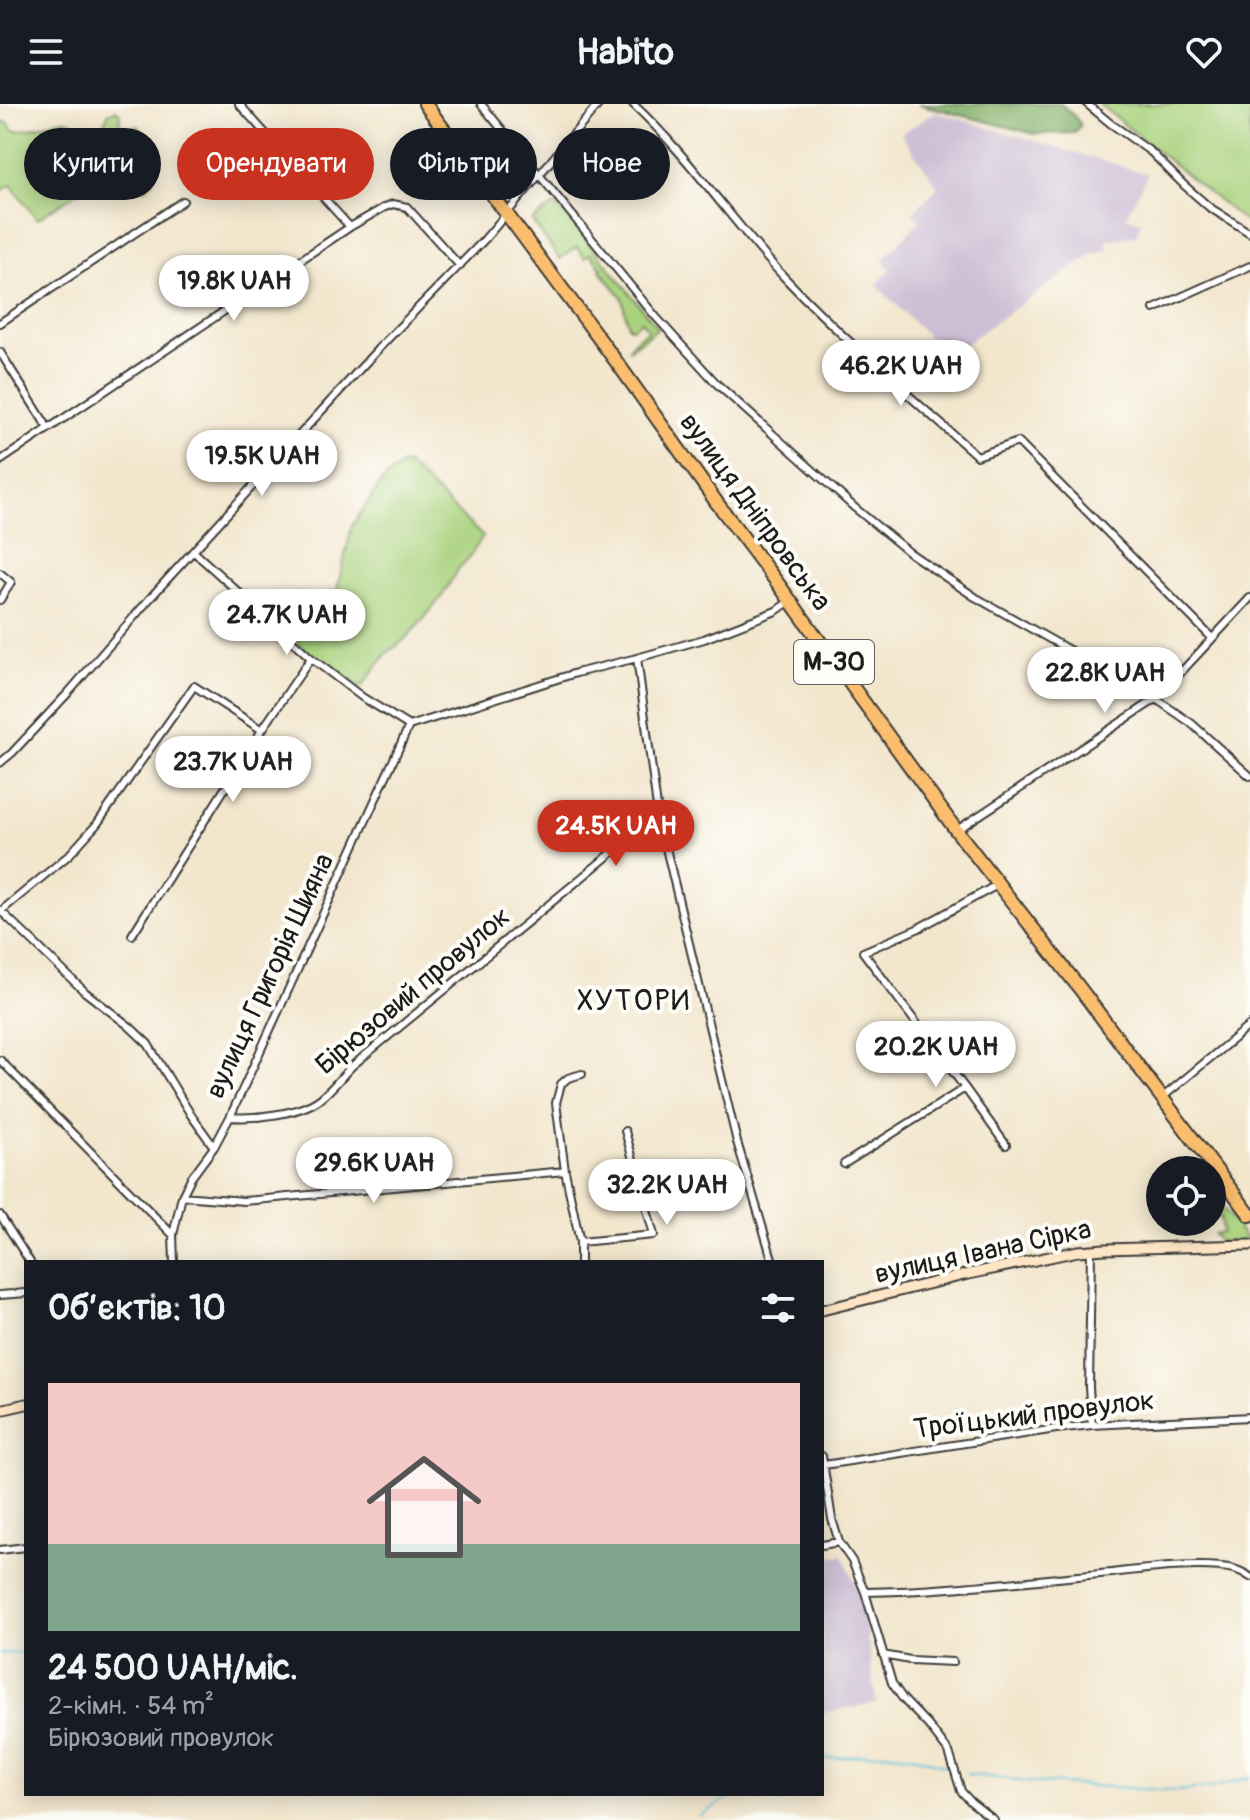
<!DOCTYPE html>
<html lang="uk">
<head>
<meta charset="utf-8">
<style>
  :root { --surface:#171b24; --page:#242831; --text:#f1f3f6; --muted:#9ea1a6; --line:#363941; --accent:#c8321e }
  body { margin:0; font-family:Pangolin,sans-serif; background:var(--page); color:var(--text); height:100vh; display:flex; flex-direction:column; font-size:30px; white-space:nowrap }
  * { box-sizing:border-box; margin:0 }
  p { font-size:26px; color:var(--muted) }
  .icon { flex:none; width:44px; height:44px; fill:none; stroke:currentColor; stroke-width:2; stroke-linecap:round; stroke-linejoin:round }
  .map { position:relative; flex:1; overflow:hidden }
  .drawer { position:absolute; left:24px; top:1156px; width:800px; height:536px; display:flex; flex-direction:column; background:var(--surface); border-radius:0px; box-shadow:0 4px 20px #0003 }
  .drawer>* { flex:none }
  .guide { position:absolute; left:24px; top:24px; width:800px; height:72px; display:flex; gap:16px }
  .fabs { position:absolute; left:1146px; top:1052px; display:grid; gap:16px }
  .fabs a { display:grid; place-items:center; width:80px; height:80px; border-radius:50%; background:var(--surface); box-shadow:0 4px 20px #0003; font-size:40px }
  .price { position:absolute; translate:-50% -68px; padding:0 18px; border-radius:28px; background:#fff; color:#222; font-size:26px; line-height:52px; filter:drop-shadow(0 2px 4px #0008) }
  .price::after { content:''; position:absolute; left:50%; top:48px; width:24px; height:18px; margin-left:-12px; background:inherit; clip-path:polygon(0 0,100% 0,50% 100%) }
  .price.active { background:var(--accent); color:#fff }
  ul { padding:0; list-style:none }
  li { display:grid; align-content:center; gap:16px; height:424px; padding:0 24px }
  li+li { border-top:2px solid var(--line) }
  li span { display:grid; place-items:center; height:248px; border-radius:0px; color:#555 }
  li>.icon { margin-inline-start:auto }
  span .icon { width:144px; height:144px; fill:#fffc; stroke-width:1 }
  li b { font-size:34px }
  h2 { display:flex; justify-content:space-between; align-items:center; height:96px; padding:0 24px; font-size:34px }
  .pill { padding:0 28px; border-radius:36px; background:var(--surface); box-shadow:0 4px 20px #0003; font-size:28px; line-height:72px }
  .pill.active { background:var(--accent); color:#fff }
  header { display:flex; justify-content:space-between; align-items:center; height:104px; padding:0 24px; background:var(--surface); font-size:36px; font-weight:700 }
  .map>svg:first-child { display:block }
  .industrial { fill:#ccbed4 }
  .green { fill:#a8d17c; stroke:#62764c; stroke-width:2 }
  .forest { fill:#86b36c; stroke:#516844; stroke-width:2 }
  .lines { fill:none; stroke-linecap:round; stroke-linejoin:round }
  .stream { stroke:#5fc3dd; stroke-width:2 }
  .street-casing { stroke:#3c3a37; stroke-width:10 }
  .secondary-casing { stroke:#3c3a37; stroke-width:13 }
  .highway-casing { stroke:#3c3a37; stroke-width:16 }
  .street { stroke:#fff; stroke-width:6 }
  .secondary { stroke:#fde5c5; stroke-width:9 }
  .highway { stroke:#fabe6e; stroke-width:12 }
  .labels { text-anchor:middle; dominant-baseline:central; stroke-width:8; stroke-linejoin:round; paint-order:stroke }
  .shield { fill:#fdfcf7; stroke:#605f5e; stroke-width:2 }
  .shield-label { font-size:26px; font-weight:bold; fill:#1c1c1c }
  .street-label { font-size:28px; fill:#1c1c1c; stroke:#fdfcf7 }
  .neighbourhood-label { font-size:30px; letter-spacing:2px; fill:#1c1c1c; stroke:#fdfcf7 }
</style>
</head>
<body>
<header><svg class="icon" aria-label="menu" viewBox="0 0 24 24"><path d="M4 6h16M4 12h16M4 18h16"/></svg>Habito<svg class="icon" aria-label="heart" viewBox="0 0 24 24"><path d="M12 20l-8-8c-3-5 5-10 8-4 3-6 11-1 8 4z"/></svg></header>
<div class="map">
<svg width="1250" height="1716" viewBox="0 0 1250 1716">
  <rect width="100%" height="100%" fill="#fdfcf7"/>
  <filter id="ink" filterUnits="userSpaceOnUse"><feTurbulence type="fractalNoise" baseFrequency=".0125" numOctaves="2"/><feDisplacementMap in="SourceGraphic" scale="16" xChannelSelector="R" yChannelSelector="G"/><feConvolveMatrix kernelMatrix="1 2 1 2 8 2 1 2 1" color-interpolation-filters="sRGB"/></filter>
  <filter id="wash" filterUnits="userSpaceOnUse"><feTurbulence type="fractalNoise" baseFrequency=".006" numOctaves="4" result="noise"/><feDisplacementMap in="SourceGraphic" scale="32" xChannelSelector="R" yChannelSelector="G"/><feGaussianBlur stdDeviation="1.8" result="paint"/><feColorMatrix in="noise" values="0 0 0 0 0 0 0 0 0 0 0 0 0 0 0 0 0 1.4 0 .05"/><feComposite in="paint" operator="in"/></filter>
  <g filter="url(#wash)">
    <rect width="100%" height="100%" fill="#f2e6cd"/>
    <path class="industrial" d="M935 8 1148 70 1126 112 1141 117 1137 131 1106 136 1108 146 1093 150 974 233 947 260 930 243 935 239 876 181 891 166 882 156 920 117 912 109 938 83 901 30Z
      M843 1451 863 1498 876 1599 822 1609V1454Z"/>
    <path class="green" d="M1099 0H1250V122Z
      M116 6 120 10 119 19 128 24 138 22C147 29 143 35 140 44L155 61C156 72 154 79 145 85L138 82 127 50 118 43C95 46 85 54 93 78L37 115 11 81 0 88V17L9 19 11 25 16 27C25 26 35 24 44 21 60 15 62 13 78 21L84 19 88 21 89 28 92 31 99 29 109 8Z
      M554 101 568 113 658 224 628 246 634 237 648 226 641 217 632 224 628 222 622 193 600 166 602 164 590 150 585 154 577 143 560 155 532 117Z
      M407 360 483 433 467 456 458 465 442 492 422 517 403 537 387 549 362 583C340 568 306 554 293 530L335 494 352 422 383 376 401 361Z
      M1220 1100 1248 1137 1219 1138 1213 1130 1222 1128 1220 1113 1212 1114V1104Z"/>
    <path class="forest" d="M918 0H1061L1075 13 1081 21 1074 29 1035 30Z"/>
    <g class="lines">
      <path class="stream" d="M0 1550 26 1548
        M822 1655 883 1649 917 1653 946 1662
        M967 1670 1025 1678 1178 1687 1215 1683 1250 1673
        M699 1712 735 1690"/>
    </g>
  </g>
  <g filter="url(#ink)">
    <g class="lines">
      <defs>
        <path id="street" d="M239 0 350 123
          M481 0 656 213 717 280 855 404 910 449 975 493 1156 595 1191 619 1250 672
          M633 0C689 52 732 118 785 174 845 237 912 294 977 352L1018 338 1212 534
          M1087 0 1110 19 1151 48 1184 81 1209 103 1250 129
          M1154 205 1250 162
          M0 219 183 97
          M0 248 48 324
          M0 357 350 123 385 103 393 100 407 103 460 162
          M193 447 311 554 362 593 409 622
          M0 469 11 478 0 496
          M637 554 658 711
          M0 659 12 649 69 588 152 492 379 244 485 135 599 0
          M957 726 1156 595 1250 494
          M132 831 262 626 311 554
          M0 956 173 1131
          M965 984 863 848 917 825 997 781
          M1163 993 1250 921
          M230 1013C255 1015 301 1010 321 994 333 984 342 972 352 962L658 711 737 1038 773 1158
          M214 1043 191 1011 148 940 129 922 85 888 1 807 69 751 97 720 194 582 262 626
          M844 1060 965 984 1006 1041
          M182 1092 244 1097 565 1067
          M0 1111 30 1158
          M580 1138 654 1131 625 1027
          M1091 1146 1089 1284 1092 1321
          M174 1158 173 1131 182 1092 191 1074 214 1043 230 1013 409 622 576 569 637 554 704 535 776 507 790 497
          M580 1158V1138L565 1067 556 999 561 980 568 974 582 970
          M0 1191 26 1189
          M822 1352 832 1415 839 1438
          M824 1361 1056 1325 1092 1321 1250 1313
          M822 1441 839 1438 852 1457 865 1488C947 1487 1029 1476 1111 1469 1145 1465 1202 1458 1234 1465 1240 1467 1245 1469 1250 1473
          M0 1446 26 1443
          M865 1488 892 1579 903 1595 928 1621 949 1648 961 1687 971 1698 994 1716
          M883 1551 910 1556 953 1558"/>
        <path id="secondary" d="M822 1206 964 1171 1078 1147 1105 1145 1250 1141
          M0 1306 26 1300"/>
        <path id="highway" d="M425 0 621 264 717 399 779 481 956 726 1081 886 1250 1111"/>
      </defs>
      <use href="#street" class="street-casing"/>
      <use href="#secondary" class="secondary-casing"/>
      <use href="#highway" class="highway-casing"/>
      <use href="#street" class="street"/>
      <use href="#secondary" class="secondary"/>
      <use href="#highway" class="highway"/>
    </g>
  </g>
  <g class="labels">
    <rect class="shield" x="794" y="536" width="80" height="44" rx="6"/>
    <g class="shield-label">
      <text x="834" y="558">М-30</text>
    </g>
    <g class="street-label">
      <text transform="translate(755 408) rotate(54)">вулиця Дніпровська</text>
      <text transform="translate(270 872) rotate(-65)">вулиця Григорія Шияна</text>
      <text transform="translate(413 887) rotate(-40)">Бірюзовий провулок</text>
      <text transform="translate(983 1148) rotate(-12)">вулиця Івана Сірка</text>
      <text transform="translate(1034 1311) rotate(-7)">Троїцький провулок</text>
    </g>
    <g class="neighbourhood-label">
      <text x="634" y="896">ХУТОРИ</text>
    </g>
  </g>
</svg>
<div class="fabs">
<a><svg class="icon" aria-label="locate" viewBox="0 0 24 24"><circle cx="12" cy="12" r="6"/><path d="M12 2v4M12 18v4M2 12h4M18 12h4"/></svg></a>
</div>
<b class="price" style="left:234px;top:219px">19.8K UAH</b>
<b class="price" style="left:901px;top:304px">46.2K UAH</b>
<b class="price" style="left:262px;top:394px">19.5K UAH</b>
<b class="price" style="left:287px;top:553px">24.7K UAH</b>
<b class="price" style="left:1105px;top:611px">22.8K UAH</b>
<b class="price" style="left:233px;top:700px">23.7K UAH</b>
<b class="price active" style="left:616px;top:764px">24.5K UAH</b>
<b class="price" style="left:936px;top:985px">20.2K UAH</b>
<b class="price" style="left:374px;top:1101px">29.6K UAH</b>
<b class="price" style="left:667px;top:1123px">32.2K UAH</b>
<div class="guide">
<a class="pill">Купити</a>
<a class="pill active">Орендувати</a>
<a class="pill">Фільтри</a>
<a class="pill">Нове</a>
</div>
<section class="drawer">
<h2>Об’єктів: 10<svg class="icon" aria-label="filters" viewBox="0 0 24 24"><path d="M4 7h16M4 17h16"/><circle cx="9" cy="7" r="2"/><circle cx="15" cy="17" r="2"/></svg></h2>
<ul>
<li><span style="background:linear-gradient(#f6c9c9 65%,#7fa58c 0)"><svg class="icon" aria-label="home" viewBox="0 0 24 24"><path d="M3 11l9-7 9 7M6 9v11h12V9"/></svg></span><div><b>24 500 UAH/міс.</b><p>2-кімн. · 54 m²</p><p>Бірюзовий провулок</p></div></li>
</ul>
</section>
</div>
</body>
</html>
